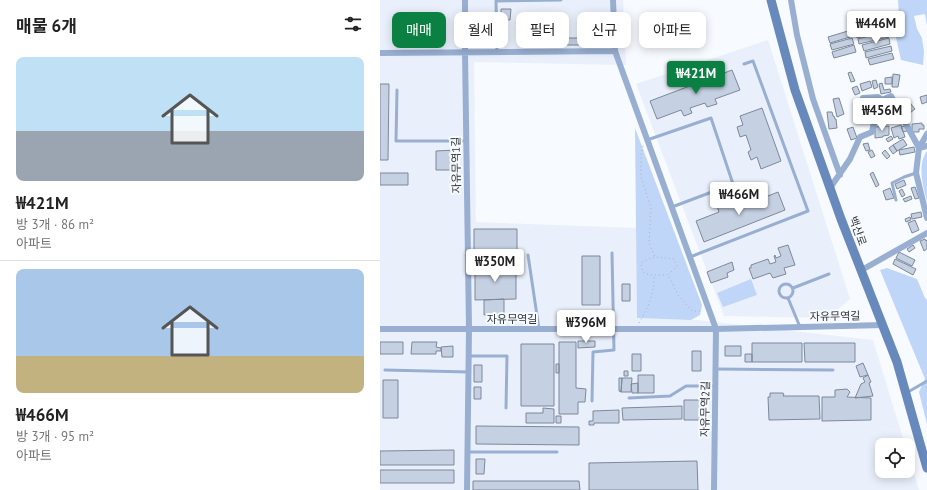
<!DOCTYPE html>
<html lang="ko">
<head>
<meta charset="utf-8">
<style>
  :root { --surface:#fff; --page:#f2f2f2; --text:#222; --muted:#767676; --line:#e0e0e0; --accent:#0b8043 }
  body { margin:0; font-family:"PT Sans","Noto Sans KR",sans-serif; background:var(--page); color:var(--text); height:100vh; display:flex; flex-direction:column; font-size:15px; white-space:nowrap }
  * { box-sizing:border-box; margin:0 }
  p { font-size:13px; color:var(--muted) }
  .icon { flex:none; width:22px; height:22px; fill:none; stroke:currentColor; stroke-width:2; stroke-linecap:round; stroke-linejoin:round }
  .map { position:relative; flex:1; overflow:hidden }
  .side { display:flex; flex-direction:column; background:var(--surface); width:380px }
  .side>* { flex:none }
  .banner { position:absolute; left:12px; top:12px; width:380px; height:36px; display:flex; gap:8px }
  .buttons { position:absolute; left:495px; top:438px; display:grid; gap:8px }
  .buttons a { display:grid; place-items:center; width:40px; height:40px; border-radius:8px; background:var(--surface); box-shadow:0 2px 10px #0003; font-size:20px }
  .price { position:absolute; translate:-50% -34px; padding:0 9px; border-radius:4px; background:#fff; color:#222; font-size:13px; line-height:26px; filter:drop-shadow(0 1px 2px #0008) }
  .price::after { content:''; position:absolute; left:50%; top:24px; width:12px; height:9px; margin-left:-6px; background:inherit; clip-path:polygon(0 0,100% 0,50% 100%) }
  .price.selected { background:var(--accent); color:#fff }
  ul { padding:0; list-style:none }
  li { display:grid; align-content:center; gap:8px; height:212px; padding:0 16px }
  li+li { border-top:1px solid var(--line) }
  li span { display:grid; place-items:center; height:124px; border-radius:8px; color:#555 }
  li>.icon { margin-inline-start:auto }
  span .icon { width:72px; height:72px; fill:#fffc; stroke-width:1 }
  li b { font-size:17px }
  h2 { display:flex; justify-content:space-between; align-items:center; height:48px; padding:0 16px; font-size:17px }
  .chip { padding:0 14px; border-radius:8px; background:var(--surface); box-shadow:0 2px 10px #0003; font-size:14px; line-height:36px }
  .chip.selected { background:var(--accent); color:#fff }
  main { display:flex; flex:1; min-height:0 }
  .map>svg:first-child { display:block }
  .built { fill:#eaf0fb }
  .green { fill:#bfd6f8 }
  .building { fill:#c5d1e3; stroke:#7d8899 }
  .lines { fill:none; stroke-linecap:round; stroke-linejoin:round }
  .path { stroke:#adb1b6; stroke-width:1; stroke-dasharray:1 3; stroke-linecap:butt }
  .service { stroke:#98afd2; stroke-width:3 }
  .minor { stroke:#98afd2; stroke-width:6 }
  .secondary { stroke:#6889bc; stroke-width:9 }
  .labels { text-anchor:middle; dominant-baseline:central; stroke-width:4; stroke-linejoin:round; paint-order:stroke }
  .street-label { font-size:11px; fill:#31363d; stroke:#f7fafe }
</style>
</head>
<body>
<main>
<section class="side">
<h2>매물 6개<svg class="icon" aria-label="filters" viewBox="0 0 24 24"><path d="M4 7h16M4 17h16"/><circle cx="9" cy="7" r="2"/><circle cx="15" cy="17" r="2"/></svg></h2>
<ul>
<li><span style="background:linear-gradient(#bfe0f5 60%,#9aa5b1 0)"><svg class="icon" aria-label="home" viewBox="0 0 24 24"><path d="M3 11l9-7 9 7M6 9v11h12V9"/></svg></span><div><b>₩421M</b><p>방 3개 · 86 m²</p><p>아파트</p></div></li>
<li><span style="background:linear-gradient(#a9c7e8 70%,#c2b280 0)"><svg class="icon" aria-label="home" viewBox="0 0 24 24"><path d="M3 11l9-7 9 7M6 9v11h12V9"/></svg></span><div><b>₩466M</b><p>방 3개 · 95 m²</p><p>아파트</p></div></li>
</ul>
</section>
<div class="map">
<svg width="547" height="490" viewBox="0 0 547 490">
  <rect width="100%" height="100%" fill="#f7fafe"/>
  <path class="built" d="M0 0H243L246 65 94 62 96 222 257 228V318L317 320 493 340 525 445H502V471H528V454L539 490H0Z
    M388 40 470 299 448 318 344 316 256 84Z"/>
  <path class="green" d="M518 0H547V25L545 14 534 16 537 29 542 38 544 52 543 65 521 60 511 15 519 17Z
    M255 128 322 305 320 315 311 320 257 318Z
    M547 151V201C543 187 537 164 547 151Z
    M507 268 537 279 545 298 547 300V424L539 392 545 379 500 270Z
    M371 279 377 295 343 307 337 293Z"/>
  <path class="building" d="M121 9H131L130 20 121 19Z
    M504 16 505 20 489 24 488 20Z
    M506 23 508 30 477 38 475 31Z
    M468 31 470 37 450 43 448 37Z
    M507 31 509 37 479 44 478 39Z
    M182 38H201V45H182Z
    M472 38 474 44 452 50 450 44Z
    M509 38 510 44 484 51 482 45Z
    M474 45 476 52 454 58 452 52Z
    M511 46 512 51 486 58 485 52Z
    M512 53 514 59 490 65 488 59Z
    M352 70 360 90 335 99 337 104 327 107 325 103 310 108 312 113 304 116 301 110 277 119 270 101Z
    M471 72 475 81 471 82 468 73Z
    M513 74 520 75 518 87H512Z
    M512 77V84H505V78Z
    M496 80 498 87 494 89 492 81Z
    M490 81 492 87 482 91 480 84Z
    M502 83 504 90 510 89 511 92 501 94 499 84Z
    M0 84H9L8 160H0Z
    M477 86 480 93 475 95 472 88Z
    M547 95V102L542 104 540 97Z
    M459 98 464 114 457 117 453 99Z
    M530 103 535 109 526 116 521 109Z
    M382 108 401 161 381 169 377 157 371 160 368 152 371 150 366 135 360 137 357 127 363 125 360 116Z
    M512 110 517 117 506 124 502 116Z
    M447 112H452L453 116H454L455 119H456L457 128 449 129Z
    M542 123V125H544V129H539V132H532V124Z
    M521 125 525 137 519 139 518 136 514 138 511 128Z
    M509 126V135L503 136V137L495 138V127Z
    M525 126 527 131 523 132 521 127Z
    M473 127 477 138 471 140 467 129Z
    M511 136 513 139 508 142 506 139Z
    M523 139 527 145 517 151 513 145Z
    M488 143 490 150 486 151 483 144Z
    M513 145 517 151 513 154 509 148Z
    M534 147 535 152 520 155 519 150Z
    M75 150V170H56V151Z
    M492 150 495 156 491 158 488 152Z
    M505 150 510 156 507 159 502 153Z
    M493 172 499 185 496 187 490 174Z
    M0 173H28V185H0Z
    M524 180 526 185 517 189 515 184Z
    M535 187 539 198 535 199 531 188Z
    M510 188 514 198 506 200 503 191Z
    M522 189 525 195 522 197 519 191Z
    M398 192 405 210 324 242 316 221 339 212 337 206 347 202 349 207 364 201 362 197 370 194 373 202Z
    M531 196 532 199 525 202 523 199Z
    M541 212 542 217 532 219 531 214Z
    M530 217 531 220 526 222 525 219Z
    M535 220 539 230 532 233 528 223Z
    M94 229H137V263L94 264Z
    M545 239 546 241 547 240V249L544 251 540 241Z
    M408 245 415 265 404 268 406 274 393 278 390 273 373 279 369 268H371V265L388 259 390 264 396 262 394 256 395 255 396 258 401 256 398 248Z
    M533 245 535 248 529 252 527 249Z
    M519 252 535 260 532 266 516 258Z
    M202 256H220V305H202Z
    M515 259 536 269 533 275 513 264Z
    M352 262 354 270 347 273 348 277 331 283 327 272Z
    M95 267H136V299L95 300Z
    M242 284H250V301H242Z
    M124 299V315H104V300Z
    M198 341H215V347L198 348Z
    M0 342H23V354H0Z
    M32 342H57L56 347 61 348V351H56V354H31Z
    M179 342H196V388L206 389 205 402H198V414H179Z
    M372 343H422V362H372Z
    M424 343H475V362H425Z
    M141 344H174V406H141Z
    M73 346V357H62L61 347Z
    M345 346H361V356H345Z
    M312 351H321V371H312Z
    M252 354H261V371H252Z
    M365 354H372V362H365Z
    M483 363 488 375 480 377 476 366Z
    M176 364H179V373H176Z
    M94 365H102V382H94Z
    M244 371H248V376H244Z
    M258 375H274V393H258Z
    M488 375 491 382 489 383 493 396 475 398 481 384 485 382 483 378Z
    M239 378H242L241 392 239 391Z
    M242 378H252L251 392H241Z
    M3 380H18V418H3Z
    M258 383V393H252L251 384Z
    M94 387H101V399H94Z
    M467 389 470 392 467 397 491 398V420L442 421V397H455V390Z
    M390 393H403L404 394 403 396H439L440 419 389 420 388 397H390Z
    M304 400H321V420H304Z
    M302 406V419L243 420 242 408Z
    M163 408 174 409V423H146V413H163Z
    M239 410V423H214V425H209V421H213V411Z
    M176 416H181V423H176Z
    M96 426 199 427V445L96 444Z
    M74 450V465H0V451Z
    M96 459H105L104 474H96Z
    M317 461 318 490H209V463Z
    M0 470H74V483H0Z
    M93 481H199L200 490H93Z"/>
  <g class="lines">
    <path class="path" d="M263 146 261 155V177L271 207 269 243 275 257 294 259 297 266 288 275 298 295 312 311H323
      M274 257 262 262 261 266 263 272 269 275H287
      M259 323C269 306 274 295 274 275
      M546 387 547 392"/>
    <path class="service" d="M117 52 116 1 181 0
      M17 90 16 141H86
      M267 140 331 118 353 184 292 207
      M516 200 512 183 524 177 536 173
      M148 255 159 329
      M310 257 428 211 373 61 364 64
      M399 291a7 7 0 1 1 14 0a7 7 0 1 1-14 0Z
      M413 288 449 274
      M408 298 420 327
      M89 356H127L126 408
      M336 369 453 370
      M5 370 89 372
      M528 392 547 381
      M249 398 290 396 306 386H336
      M212 401 213 352 234 350 232 253
      M88 452H177"/>
    <path class="minor" d="M85 0V52L89 329 87 490
      M411 0 417 35 433 99 460 175
      M235 51 336 329 334 490
      M0 53 235 51 233 0
      M483 98 498 97 502 100
      M547 134 539 148 536 173 547 218
      M450 188 470 159 480 137 492 132 497 109 502 100 511 96 539 148 547 146
      M480 271 547 233
      M0 329H336L503 325"/>
    <path class="secondary" d="M391 0 415 90 461 219 517 362 547 468"/>
  </g>
  <g class="labels">
    <g class="street-label">
      <text transform="translate(76 165) rotate(-91)">자유무역1길</text>
      <text transform="translate(478 231) rotate(70)">백산로</text>
      <text transform="translate(455 316) rotate(-1)">자유무역길</text>
      <text x="132" y="319">자유무역길</text>
      <text transform="translate(325 409) rotate(-89)">자유무역2길</text>
    </g>
  </g>
</svg>
<div class="buttons">
<a><svg class="icon" aria-label="locate" viewBox="0 0 24 24"><circle cx="12" cy="12" r="6"/><path d="M12 2v4M12 18v4M2 12h4M18 12h4"/></svg></a>
</div>
<b class="price" style="left:496px;top:45px">₩446M</b>
<b class="price selected" style="left:316px;top:95px">₩421M</b>
<b class="price" style="left:502px;top:132px">₩456M</b>
<b class="price" style="left:359px;top:216px">₩466M</b>
<b class="price" style="left:115px;top:283px">₩350M</b>
<b class="price" style="left:206px;top:344px">₩396M</b>
<div class="banner">
<a class="chip selected">매매</a>
<a class="chip">월세</a>
<a class="chip">필터</a>
<a class="chip">신규</a>
<a class="chip">아파트</a>
</div>
</div>
</main>
</body>
</html>
